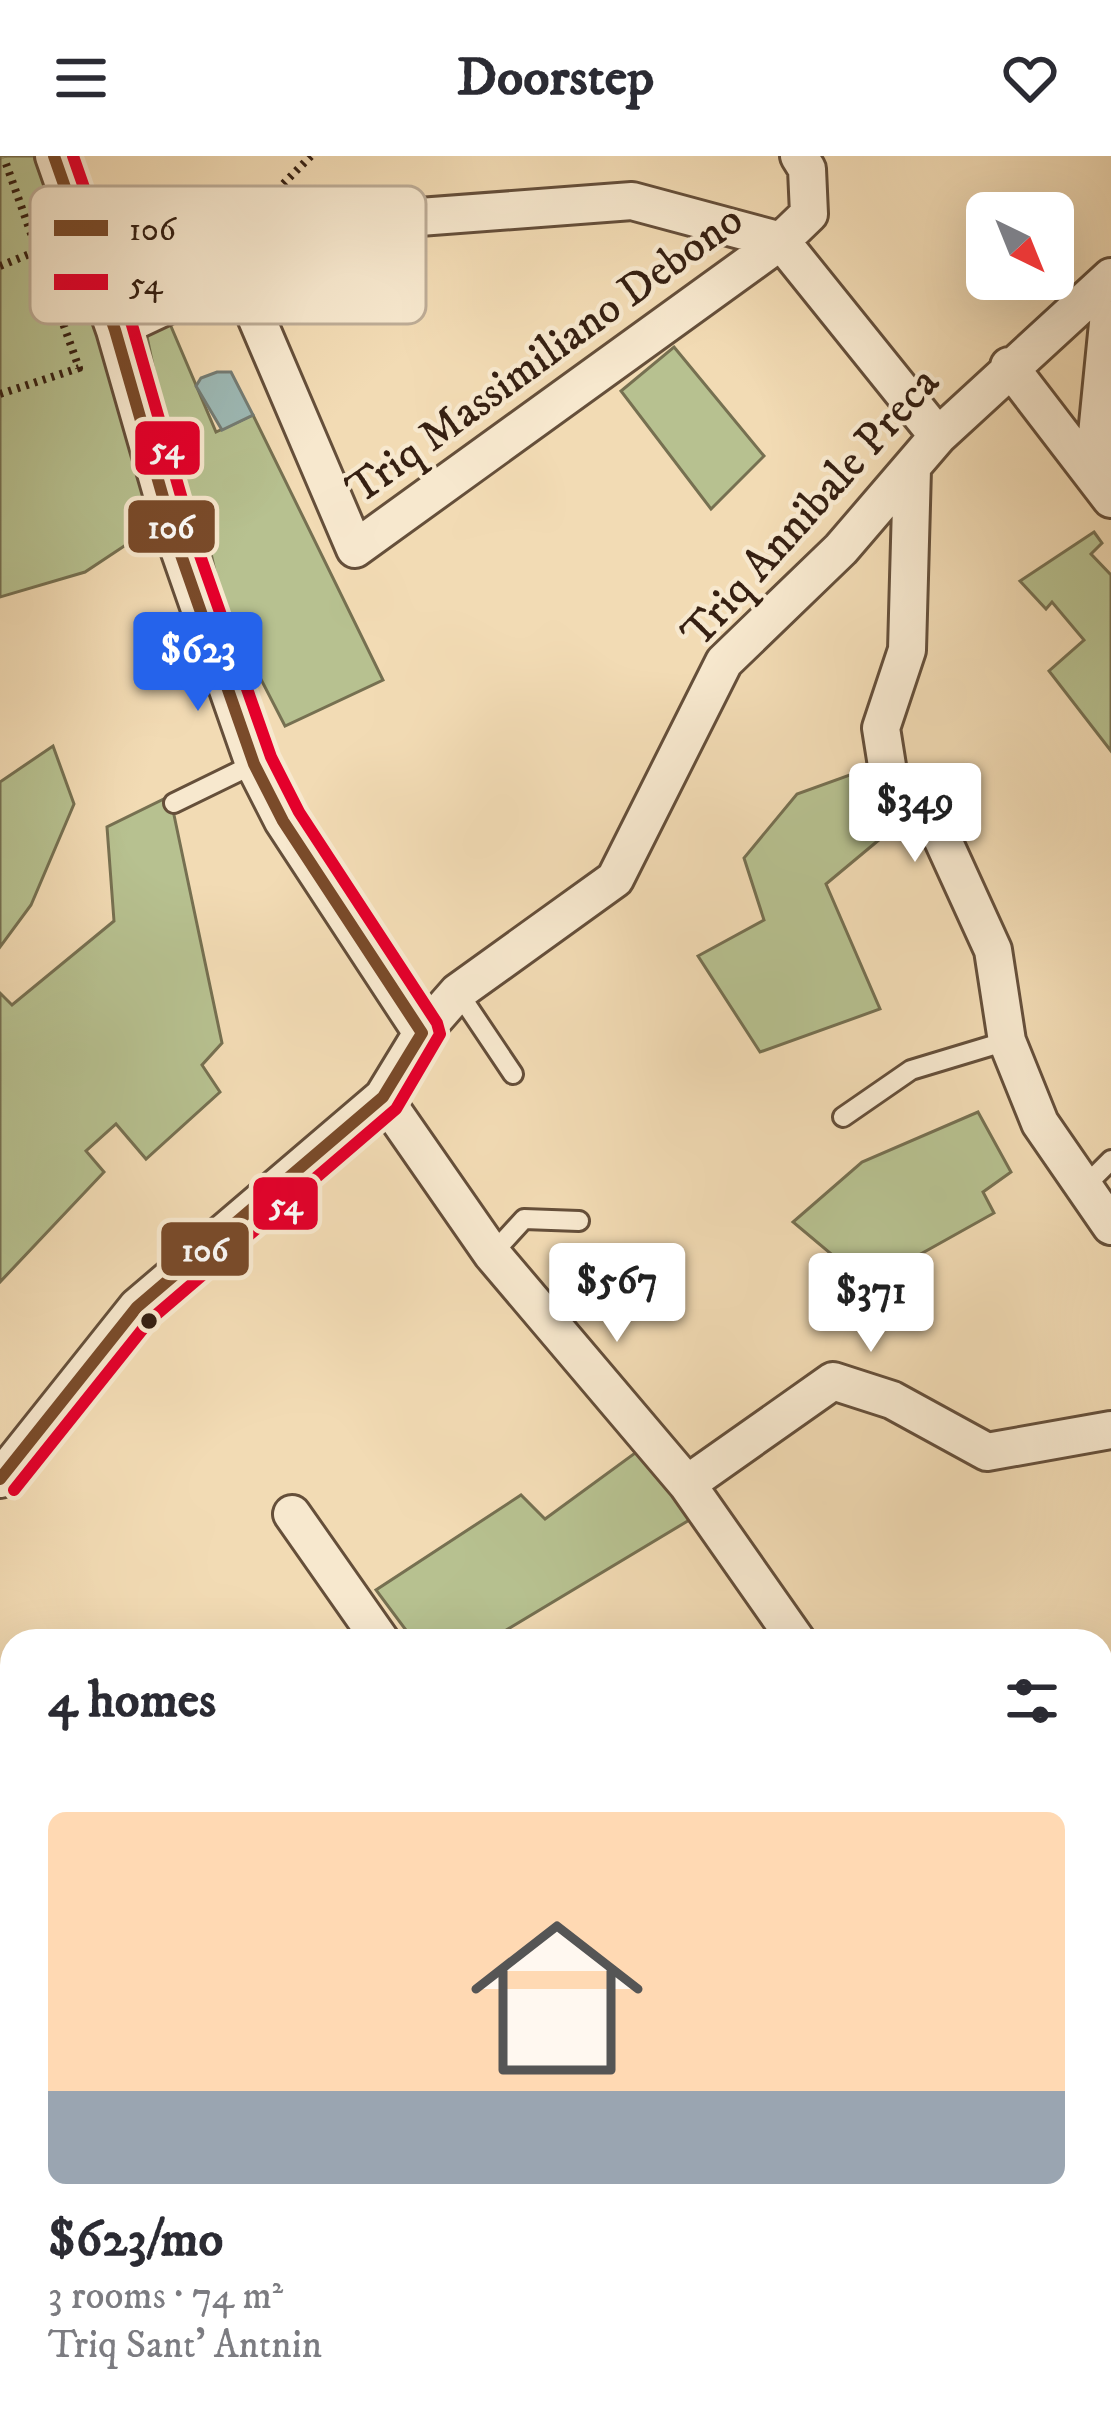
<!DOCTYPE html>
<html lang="en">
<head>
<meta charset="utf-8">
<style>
  :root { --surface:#fff; --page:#f2f2f3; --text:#2b2b33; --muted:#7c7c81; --accent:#2563eb }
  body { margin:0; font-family:"IM FELL DW Pica",serif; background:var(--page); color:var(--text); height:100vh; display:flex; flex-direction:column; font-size:45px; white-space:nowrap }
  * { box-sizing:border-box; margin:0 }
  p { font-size:39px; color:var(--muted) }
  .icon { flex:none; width:66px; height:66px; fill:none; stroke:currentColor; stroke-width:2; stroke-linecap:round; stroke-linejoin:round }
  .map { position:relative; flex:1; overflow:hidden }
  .side { position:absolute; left:0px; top:1473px; width:1113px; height:804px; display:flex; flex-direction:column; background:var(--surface); border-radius:36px 36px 0 0; box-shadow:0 12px 48px #0002 }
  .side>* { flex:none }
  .needle { width:78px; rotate:137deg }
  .buttons { position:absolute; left:966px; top:36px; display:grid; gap:24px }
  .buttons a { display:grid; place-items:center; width:108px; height:108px; border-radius:18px; background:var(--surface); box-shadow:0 12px 48px #0002; font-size:60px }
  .price { position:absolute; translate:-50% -102px; padding:0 27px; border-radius:12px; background:#fff; color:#222; font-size:39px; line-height:78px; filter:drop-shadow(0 3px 6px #0008) }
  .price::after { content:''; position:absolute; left:50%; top:72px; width:36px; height:27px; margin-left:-18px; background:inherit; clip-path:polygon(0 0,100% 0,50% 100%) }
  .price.active { background:var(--accent); color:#fff }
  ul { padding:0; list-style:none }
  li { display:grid; align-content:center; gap:24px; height:636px; padding:0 48px }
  li span { display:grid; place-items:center; height:372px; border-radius:18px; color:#555 }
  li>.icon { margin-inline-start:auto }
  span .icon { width:216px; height:216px; fill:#fffc; stroke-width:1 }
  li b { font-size:51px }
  h2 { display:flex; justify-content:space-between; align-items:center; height:144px; padding:0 48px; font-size:51px }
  header { display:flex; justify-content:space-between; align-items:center; height:156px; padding:0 48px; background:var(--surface); font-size:54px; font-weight:700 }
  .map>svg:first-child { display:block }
  .green { fill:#b7c190; stroke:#767051; stroke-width:3 }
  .water { fill:#9db9b5; stroke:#747c74; stroke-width:3 }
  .building { fill:#e6a27d; stroke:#362012; stroke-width:3 }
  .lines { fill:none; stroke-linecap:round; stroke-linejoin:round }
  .service-casing { stroke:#654f3a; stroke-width:24 }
  .minor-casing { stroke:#654f3a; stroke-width:42 }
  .path { stroke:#362012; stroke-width:8; stroke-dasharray:3 6; stroke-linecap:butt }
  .service { stroke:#f7e8ce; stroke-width:18 }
  .minor { stroke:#f7e8ce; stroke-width:36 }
  .bus-1-casing { stroke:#f7e8ce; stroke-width:21 }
  .bus-2-casing { stroke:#f7e8ce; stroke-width:21 }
  .bus-1 { stroke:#7a4b2a; stroke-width:12 }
  .bus-2 { stroke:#e4002b; stroke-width:12 }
  .bus-dot { fill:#362012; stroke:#f7e8ce; stroke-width:4.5 }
  .labels { text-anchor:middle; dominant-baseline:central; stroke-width:9; stroke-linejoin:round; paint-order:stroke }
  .street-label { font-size:45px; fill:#362012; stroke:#f7e8ce }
  .key { fill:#f7e8ce; stroke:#bdac96; stroke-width:3 }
  .key-label { font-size:33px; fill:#362012 }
  .line-badge { stroke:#f7e8ce; stroke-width:4.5 }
  .badge-label { font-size:33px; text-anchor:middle; font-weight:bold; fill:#fff }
</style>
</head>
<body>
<header><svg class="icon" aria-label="menu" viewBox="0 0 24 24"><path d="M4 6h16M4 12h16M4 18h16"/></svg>Doorstep<svg class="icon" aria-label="heart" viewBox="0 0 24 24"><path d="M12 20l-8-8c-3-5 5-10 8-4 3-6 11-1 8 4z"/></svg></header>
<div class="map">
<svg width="1111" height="2277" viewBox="0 0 1111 2277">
  <rect width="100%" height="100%" fill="#f2dbb4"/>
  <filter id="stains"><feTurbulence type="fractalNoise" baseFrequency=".00167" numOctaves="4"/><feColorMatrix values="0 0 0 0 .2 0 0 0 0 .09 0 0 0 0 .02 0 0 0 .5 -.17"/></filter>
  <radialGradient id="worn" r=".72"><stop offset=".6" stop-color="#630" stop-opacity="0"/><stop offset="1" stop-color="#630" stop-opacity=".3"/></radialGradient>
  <path class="green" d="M0 0H34L162 365 85 416 0 441Z
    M167 161 216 276 253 259 383 524 285 570 251 504 225 511 198 431 218 429 208 384 190 388 145 171Z
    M674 191 764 300 711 353 621 235Z
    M1094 376 1102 387 1091 398 1111 419V595L1049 515 1084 484 1052 446 1046 453 1020 425Z
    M53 590 74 648 31 749 0 791V626Z
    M869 612 898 668 826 728 880 853 760 896 698 800 764 764 744 702 797 638Z
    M170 640 222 887 202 909 220 936 146 1003 116 968 86 995 104 1016 0 1126V837L12 849 114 765 107 671Z
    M978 956 1011 1016 983 1036 994 1057 867 1128 793 1066 862 1006Z
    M646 1289 696 1360 488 1485H414L376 1434 521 1339 545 1363Z
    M12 1631V1818L0 1794V1643Z
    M401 2265H446L458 2277H384Z
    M545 2265H707L690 2277H554Z"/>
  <path class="water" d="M217 216H231L253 259 222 274 196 230 201 222Z"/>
  <path class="building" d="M764 2265H816L802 2277H750Z"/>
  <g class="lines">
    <defs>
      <path id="service" d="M174 647 254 608
        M458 836 513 918
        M843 961 911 914 1007 885
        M1083 1032 1111 1004
        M492 1098 524 1063 579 1065"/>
      <path id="minor" d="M54 0 115 174 173 376 254 608 283 665 422 877
        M781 85 938 280
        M239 121 406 62 632 45 781 85
        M115 174 225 122 239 121 355 393 781 85 809 58 807 13 799 0
        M1009 210 1111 343
        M912 313 907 494 881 572 888 616 941 680 993 794 1007 885 1040 967 1111 1070
        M1093 319 1111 137
        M383 941 492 1098 687 1328 797 1485
        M0 1323 137 1151 383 941 422 877 458 836 615 723 724 506 841 393 938 280 1111 121
        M687 1328 833 1225 892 1244 987 1296 1111 1274
        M292 1358 381 1485
        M1101 1743 1111 1747
        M0 1861 12 1865
        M1101 2138H1111
        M490 2265 500 2277
        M1070 2265 1076 2277
        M0 2271 9 2277"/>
    </defs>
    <use href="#service" class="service-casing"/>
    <use href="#minor" class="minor-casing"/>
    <path class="path" d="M226 85 311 0
      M0 110 37 95
      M0 238 79 212 4 2
      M0 1672 12 1681
      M0 1773 12 1758
      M361 2277 380 2265"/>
    <use href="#service" class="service"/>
    <use href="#minor" class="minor"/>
    <defs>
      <path id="bus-1" d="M54 0 115 174 173 376 254 608 283 665 422 877
        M0 1323 137 1151 383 941 422 877"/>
      <path id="bus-2" d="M14 1334 150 1164 396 953 440 878 437 867 299 656 271 601 190 371 132 169 73 0"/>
    </defs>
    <use href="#bus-1" class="bus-1-casing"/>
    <use href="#bus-2" class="bus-2-casing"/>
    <use href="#bus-1" class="bus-1"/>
    <use href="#bus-2" class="bus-2"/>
  </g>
  <circle class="bus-dot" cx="149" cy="1165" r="10"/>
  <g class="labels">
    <g class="street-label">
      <text transform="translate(545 199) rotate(-36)">Triq Massimiliano Debono</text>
      <text transform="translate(811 352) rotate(-48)">Triq Annibale Preca</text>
    </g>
  </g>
  <rect x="30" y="30" width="396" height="138" rx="18" class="key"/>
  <rect x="54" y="64" width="54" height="16" fill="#7a4b2a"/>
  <rect x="54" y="118" width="54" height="16" fill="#e4002b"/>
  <g class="key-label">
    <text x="129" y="84">106</text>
    <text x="129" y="138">54</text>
  </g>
  <g class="line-badge">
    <rect x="133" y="263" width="69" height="58" rx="12" fill="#e4002b"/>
    <rect x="126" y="342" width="91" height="57" rx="12" fill="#7a4b2a"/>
    <rect x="251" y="1019" width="69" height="57" rx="12" fill="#e4002b"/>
    <rect x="159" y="1064" width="92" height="58" rx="12" fill="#7a4b2a"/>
  </g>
  <g class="badge-label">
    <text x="167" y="303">54</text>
    <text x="171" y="382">106</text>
    <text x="286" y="1059">54</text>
    <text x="205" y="1105">106</text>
  </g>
  <rect width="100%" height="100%" filter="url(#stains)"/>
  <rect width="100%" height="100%" fill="url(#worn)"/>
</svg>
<div class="buttons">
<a><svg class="needle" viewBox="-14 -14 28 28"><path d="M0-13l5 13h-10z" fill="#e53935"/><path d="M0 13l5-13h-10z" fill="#7c7c81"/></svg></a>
</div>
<b class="price active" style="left:198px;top:558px">$623</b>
<b class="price" style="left:915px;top:709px">$349</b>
<b class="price" style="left:617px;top:1189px">$567</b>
<b class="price" style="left:871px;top:1199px">$371</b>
<section class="side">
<h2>4 homes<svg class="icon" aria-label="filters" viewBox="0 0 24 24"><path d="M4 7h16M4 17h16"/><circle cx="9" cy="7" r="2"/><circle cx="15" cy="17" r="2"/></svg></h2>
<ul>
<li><span style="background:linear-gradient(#ffd9b3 75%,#9aa5b1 0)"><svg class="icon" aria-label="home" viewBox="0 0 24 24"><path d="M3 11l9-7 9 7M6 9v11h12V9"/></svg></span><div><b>$623/mo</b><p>3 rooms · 74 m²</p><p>Triq Sant' Antnin</p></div></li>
</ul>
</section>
</div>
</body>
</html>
